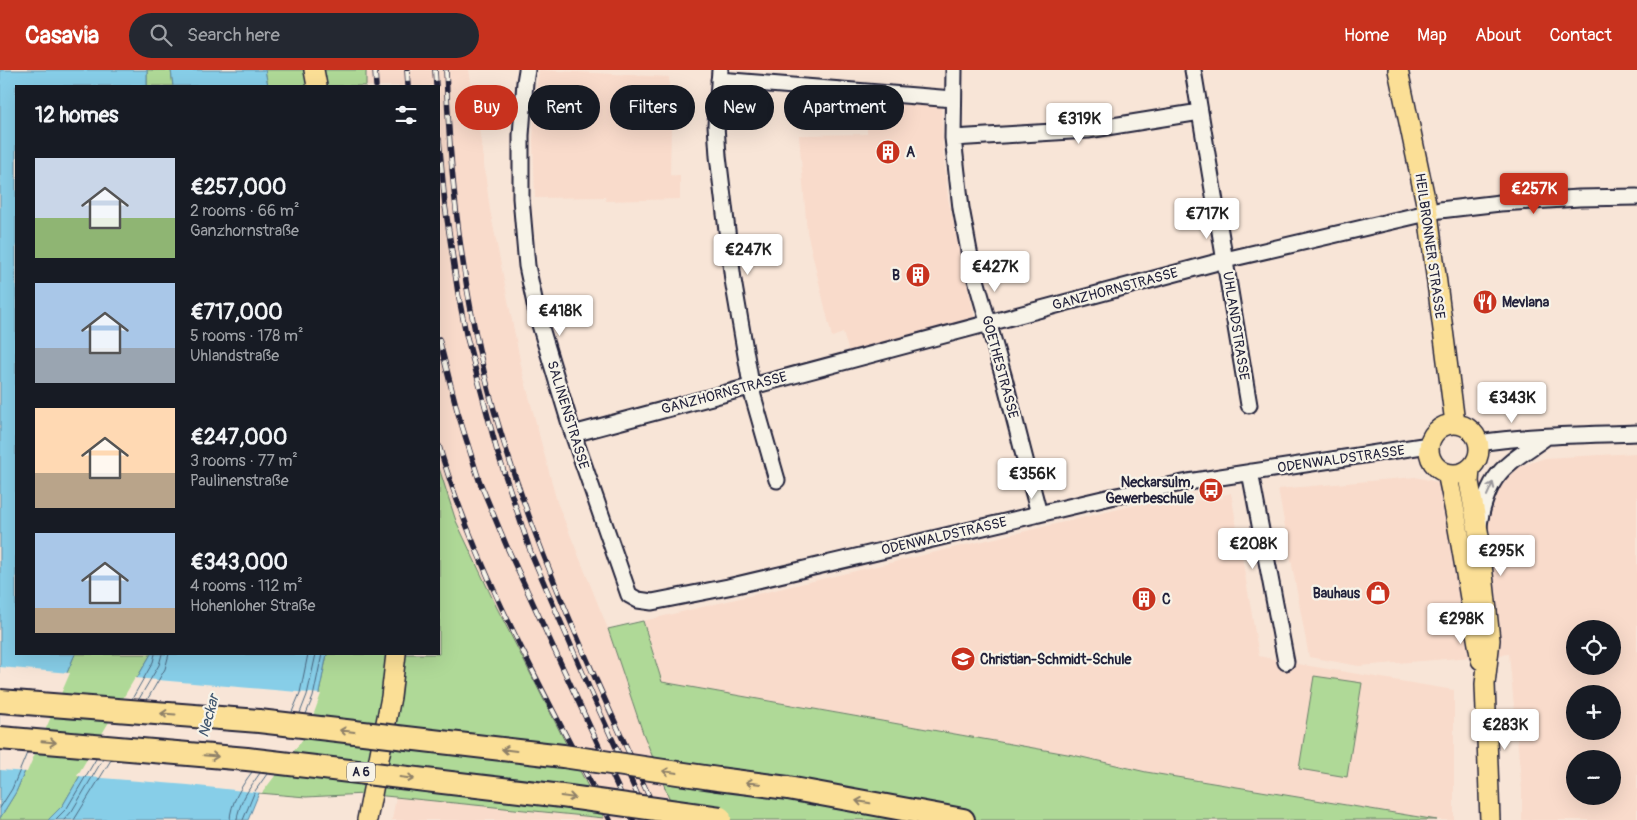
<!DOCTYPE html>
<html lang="en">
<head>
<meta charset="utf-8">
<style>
  :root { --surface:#171b24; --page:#242831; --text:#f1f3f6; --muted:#9ea1a6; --accent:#c8321e }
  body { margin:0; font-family:Pangolin,sans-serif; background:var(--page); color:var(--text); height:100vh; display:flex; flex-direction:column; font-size:19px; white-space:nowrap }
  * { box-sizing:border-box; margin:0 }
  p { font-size:16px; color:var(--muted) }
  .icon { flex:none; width:28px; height:28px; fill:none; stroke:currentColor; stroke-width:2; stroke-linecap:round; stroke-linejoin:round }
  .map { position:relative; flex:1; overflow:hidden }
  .sheet { position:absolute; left:15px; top:15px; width:425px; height:570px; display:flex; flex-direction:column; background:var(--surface); border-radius:0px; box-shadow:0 5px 20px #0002 }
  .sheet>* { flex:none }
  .top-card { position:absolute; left:455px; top:15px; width:475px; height:45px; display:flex; gap:10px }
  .fabs { position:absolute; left:1566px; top:550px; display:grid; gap:10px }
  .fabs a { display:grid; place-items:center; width:55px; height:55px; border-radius:50%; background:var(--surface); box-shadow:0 5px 20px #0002; font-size:25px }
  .price { position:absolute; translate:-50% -42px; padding:0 11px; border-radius:5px; background:#fff; color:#222; font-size:16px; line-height:32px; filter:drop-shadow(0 1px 2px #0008) }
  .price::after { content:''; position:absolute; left:50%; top:30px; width:15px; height:11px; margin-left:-8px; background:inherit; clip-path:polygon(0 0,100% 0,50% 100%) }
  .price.active { background:var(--accent); color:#fff }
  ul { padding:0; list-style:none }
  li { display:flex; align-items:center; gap:15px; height:125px; padding:0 20px }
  li span { display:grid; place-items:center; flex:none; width:140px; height:100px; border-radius:0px; color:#555 }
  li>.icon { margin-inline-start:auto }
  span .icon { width:60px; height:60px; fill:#fffc; stroke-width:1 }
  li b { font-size:21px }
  h2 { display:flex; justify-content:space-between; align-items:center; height:60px; padding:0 20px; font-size:21px }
  .pill { padding:0 18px; border-radius:22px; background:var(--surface); box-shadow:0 5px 20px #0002; font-size:18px; line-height:45px }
  .pill.active { background:var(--accent); color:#fff }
  header { display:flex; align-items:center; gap:30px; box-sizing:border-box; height:70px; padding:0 25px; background:var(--accent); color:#fff }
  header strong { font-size:24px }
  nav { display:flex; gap:28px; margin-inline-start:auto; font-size:18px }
  .search { width:350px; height:45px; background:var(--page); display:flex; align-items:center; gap:12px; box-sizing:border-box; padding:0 18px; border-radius:28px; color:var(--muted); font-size:19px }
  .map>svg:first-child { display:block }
  .built { fill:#f9dbcb; fill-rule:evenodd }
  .green { fill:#afd997; stroke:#687e69 }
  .water { fill:#87cee8; stroke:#5f89a3 }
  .pier { fill:#f8e5d7 }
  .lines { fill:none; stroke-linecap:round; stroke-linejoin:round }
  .shore { stroke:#4a6780; stroke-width:1 }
  .minor-casing { stroke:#22223b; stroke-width:19 }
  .major-casing { stroke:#22223b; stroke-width:22 }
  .highway-casing { stroke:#22223b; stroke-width:26 }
  .minor { stroke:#f7f3e8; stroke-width:15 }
  .major { stroke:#fbdf96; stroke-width:19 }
  .highway { stroke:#fbdf96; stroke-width:22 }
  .rail-casing { stroke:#22223b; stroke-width:5.5 }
  .rail { stroke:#f7f3e8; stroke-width:4; stroke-dasharray:11; stroke-linecap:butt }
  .highway-bridge-casing { stroke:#22223b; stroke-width:26; stroke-linecap:butt }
  .highway-bridge { stroke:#fbdf96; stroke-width:22 }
  .oneway { stroke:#97959a }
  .oneway2 { stroke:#8e8068 }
  .labels { text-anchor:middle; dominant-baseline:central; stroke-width:4.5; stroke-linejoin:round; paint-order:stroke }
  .shield { fill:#f7f3e8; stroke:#62616f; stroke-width:1 }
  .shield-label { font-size:12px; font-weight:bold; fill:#22223b }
  .poi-label { font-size:14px; font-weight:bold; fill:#22223b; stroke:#f7f3e8; text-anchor:start }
  .street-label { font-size:14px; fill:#22223b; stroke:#f7f3e8 }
  .water-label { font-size:15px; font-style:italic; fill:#40566f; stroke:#f7f3e8 }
</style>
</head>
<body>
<header>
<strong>Casavia</strong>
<div class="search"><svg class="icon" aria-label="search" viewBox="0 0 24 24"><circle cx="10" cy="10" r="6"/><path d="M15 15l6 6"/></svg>Search here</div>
<nav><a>Home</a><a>Map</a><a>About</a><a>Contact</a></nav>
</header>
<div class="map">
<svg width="1637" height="750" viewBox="0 0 1637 750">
  <rect width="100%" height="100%" fill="#f8e5d7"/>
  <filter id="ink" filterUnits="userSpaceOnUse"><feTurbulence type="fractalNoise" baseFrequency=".02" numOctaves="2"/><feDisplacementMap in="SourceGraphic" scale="10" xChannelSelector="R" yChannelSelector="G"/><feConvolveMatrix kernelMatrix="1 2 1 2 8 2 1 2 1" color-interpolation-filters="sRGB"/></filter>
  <g filter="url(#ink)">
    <path class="built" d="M366 0H469L480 65 490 140 522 300 557 432 608 559 643 663 678 750H392L396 727 597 748 456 451 439 400V16H366Z
      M539 0 669 7 668 54 671 55 670 105 680 106V129L606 131 605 127 535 128 533 71 536 23Z
      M867 26 941 31 943 78 948 128 975 248 849 282 843 263 832 267 807 162 799 65 867 64Z
      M1637 383V750H1522V719L1509 584 1359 596 1309 587 1278 419 1415 407 1461 417 1545 388ZM1575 559H1612V596H1575ZM1575 624H1612V661H1575ZM1575 689H1612V726H1575Z
      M1231 423 1259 586 1286 592 1454 620V750H1437L1146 702 1073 685 662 612 643 551 1153 431 1211 430 1223 428V425Z"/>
    <path class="green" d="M147 0H171L173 16H147Z
      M265 0H366V16H268Z
      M439 398 456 451 496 536 604 748 365 724 306 727 259 723 304 664 318 628 327 584H439Z
      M643 551 662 612 1073 685 1146 702 1437 750H678L643 663 608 559Z
      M75 584H151L63 735 48 750H0V748L16 722Z
      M1314 606 1362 613 1347 707 1299 699Z"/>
    <path class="water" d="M0 0H147V16H16V584H75L16 722 0 748Z
      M171 0H265L268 16H173Z
      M151 584H327L318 628 304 664 259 723 248 750H48L63 735Z"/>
    <path class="pier" d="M0 597 70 603 27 702 0 700Z
      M135 608 321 624 306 665 262 723 188 715 77 706Z"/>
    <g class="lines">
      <path class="shore" d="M132 629 153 592 155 584
        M139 629 159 595 162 584
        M147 630 165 599 169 584
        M292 642 300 623 308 584
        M300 643 307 625 316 584
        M306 644 313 627 322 584
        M0 738 12 719 27 683
        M55 750 67 738 96 689
        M64 750 72 741 103 689
        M74 750 111 690
        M230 750C230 734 242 715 252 702
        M237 750C238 733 251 716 260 703
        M243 750 255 721 267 704"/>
      <defs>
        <path id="minor" d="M527 0 525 12 521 65V128L527 196 538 248 573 364 629 525 638 530 652 532 728 517 1111 427 1188 412 1429 375
          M720 0 716 55 718 86 733 210 753 326 777 410
          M954 0 953 68 961 138 971 192 1004 308 1039 444
          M1193 0 1249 335
          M719 10 953 29
          M953 68 1088 60 1200 42
          M573 364 1225 190 1440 140 1500 133 1579 128 1637 127
          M1479 373C1531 365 1584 365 1637 363
          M1250 402 1286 592
          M1479 457C1480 443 1487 421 1495 409 1507 391 1529 380 1546 367"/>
        <path id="major" d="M314 0 317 16
          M1398 0 1428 143 1455 353
          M1429 379a25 25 0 1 1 50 0a25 25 0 1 1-50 0Z
          M1470 399 1469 412 1479 466 1490 570 1485 614 1490 750
          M1447 403C1461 465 1469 528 1481 590
          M367 750 391 627 396 584"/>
        <path id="highway" d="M718 709 788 718 963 750"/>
      </defs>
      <use href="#minor" class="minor-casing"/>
      <use href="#major" class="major-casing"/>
      <use href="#highway" class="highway-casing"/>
      <use href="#minor" class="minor"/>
      <use href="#major" class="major"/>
      <use href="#highway" class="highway"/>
      <defs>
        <path id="rail" d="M375 0 376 16
          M407 0 408 16
          M435 0 436 16
          M446 0C450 115 463 229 494 340 535 482 598 616 660 750
          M439 69 445 135 458 223 466 264 497 381 531 483 594 629 649 750
          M439 269 457 340 479 410 507 477 633 750
          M439 376C479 509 547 628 610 750"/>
      </defs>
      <use href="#rail" class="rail-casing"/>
      <use href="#rail" class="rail"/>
      <defs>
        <path id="highway-bridge" d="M0 631 259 651 563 686 718 709
          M0 668 247 689 562 726 720 748"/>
      </defs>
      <use href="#highway-bridge" class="highway-bridge-casing"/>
      <use href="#highway-bridge" class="highway-bridge"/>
    </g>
    <defs><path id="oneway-shaft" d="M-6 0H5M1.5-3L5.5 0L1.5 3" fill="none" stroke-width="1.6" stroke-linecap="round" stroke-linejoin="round" transform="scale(1.25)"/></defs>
    <use class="oneway" href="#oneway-shaft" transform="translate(1490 419) rotate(-66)"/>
    <g class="oneway2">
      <use href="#oneway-shaft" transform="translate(168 644) rotate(-176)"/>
      <use href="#oneway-shaft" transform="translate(347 661) rotate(-173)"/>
      <use href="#oneway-shaft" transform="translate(49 672) rotate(5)"/>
      <use href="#oneway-shaft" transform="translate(509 680) rotate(-173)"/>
      <use href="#oneway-shaft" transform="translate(211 686) rotate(5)"/>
      <use href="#oneway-shaft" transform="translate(670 702) rotate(-172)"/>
      <use href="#oneway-shaft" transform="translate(407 708) rotate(7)"/>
      <use href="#oneway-shaft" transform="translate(753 713) rotate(-173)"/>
      <use href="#oneway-shaft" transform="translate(568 727) rotate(8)"/>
      <use href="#oneway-shaft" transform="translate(863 732) rotate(-170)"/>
    </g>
  </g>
  <defs>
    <symbol id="building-disc" viewBox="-11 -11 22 22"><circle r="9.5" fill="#c8321e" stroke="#f7f3e8"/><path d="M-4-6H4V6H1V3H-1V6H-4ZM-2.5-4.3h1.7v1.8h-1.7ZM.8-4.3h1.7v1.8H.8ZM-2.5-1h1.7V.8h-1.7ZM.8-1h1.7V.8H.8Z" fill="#fff"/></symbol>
    <symbol id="restaurant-disc" viewBox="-11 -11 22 22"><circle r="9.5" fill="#c8321e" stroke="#f7f3e8"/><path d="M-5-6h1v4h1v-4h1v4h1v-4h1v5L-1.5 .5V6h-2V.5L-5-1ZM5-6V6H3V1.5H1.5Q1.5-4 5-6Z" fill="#fff"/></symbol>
    <symbol id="bus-disc" viewBox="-11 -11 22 22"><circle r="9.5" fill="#c8321e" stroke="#f7f3e8"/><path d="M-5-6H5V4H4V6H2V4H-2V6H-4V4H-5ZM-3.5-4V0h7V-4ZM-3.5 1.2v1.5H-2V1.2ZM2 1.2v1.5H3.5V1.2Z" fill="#fff"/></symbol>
    <symbol id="shop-disc" viewBox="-11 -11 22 22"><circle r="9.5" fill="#c8321e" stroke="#f7f3e8"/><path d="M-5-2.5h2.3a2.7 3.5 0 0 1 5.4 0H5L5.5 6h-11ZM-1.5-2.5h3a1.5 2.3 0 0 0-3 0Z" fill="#fff"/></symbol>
    <symbol id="school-disc" viewBox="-11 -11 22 22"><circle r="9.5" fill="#c8321e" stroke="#f7f3e8"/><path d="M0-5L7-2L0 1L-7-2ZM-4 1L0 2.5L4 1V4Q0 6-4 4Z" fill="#fff"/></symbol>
  </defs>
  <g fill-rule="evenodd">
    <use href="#building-disc" x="874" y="68" width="28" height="28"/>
    <use href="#building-disc" x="904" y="191" width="28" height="28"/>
    <use href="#restaurant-disc" x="1471" y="218" width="28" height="28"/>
    <use href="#bus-disc" x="1197" y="406" width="28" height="28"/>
    <use href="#shop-disc" x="1364" y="509" width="28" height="28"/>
    <use href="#building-disc" x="1130" y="515" width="28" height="28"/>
    <use href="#school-disc" x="949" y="575" width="28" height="28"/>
  </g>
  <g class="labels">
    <rect class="shield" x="347" y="692.5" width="28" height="19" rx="4"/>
    <g class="shield-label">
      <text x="361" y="702">A 6</text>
    </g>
    <g class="poi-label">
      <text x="906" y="82">A</text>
      <text x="900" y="205" text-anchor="end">B</text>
      <text x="1502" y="232">Mevlana</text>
      <text x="1194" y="412" text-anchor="end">Neckarsulm,<tspan x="1194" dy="16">Gewerbeschule</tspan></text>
      <text x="1360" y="523" text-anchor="end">Bauhaus</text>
      <text x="1162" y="529">C</text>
      <text x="980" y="589">Christian-Schmidt-Schule</text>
    </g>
    <g class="street-label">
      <text transform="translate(1430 176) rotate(82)">HEILBRONNER STRASSE</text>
      <text transform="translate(1115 219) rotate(-15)">GANZHORNSTRASSE</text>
      <text transform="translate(1236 256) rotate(81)">UHLANDSTRASSE</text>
      <text transform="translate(1000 297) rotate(75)">GOETHESTRASSE</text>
      <text transform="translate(724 323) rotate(-15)">GANZHORNSTRASSE</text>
      <text transform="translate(568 345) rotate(73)">SALINENSTRASSE</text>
      <text transform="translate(1341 389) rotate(-8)">ODENWALDSTRASSE</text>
      <text transform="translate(944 466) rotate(-13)">ODENWALDSTRASSE</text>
    </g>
    <g class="water-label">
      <text transform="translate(209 646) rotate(-75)">Neckar</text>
    </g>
  </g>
</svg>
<div class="fabs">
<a><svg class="icon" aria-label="locate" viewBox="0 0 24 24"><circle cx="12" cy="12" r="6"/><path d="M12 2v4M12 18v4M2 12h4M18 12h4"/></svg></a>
<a>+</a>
<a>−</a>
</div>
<b class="price" style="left:1079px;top:75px">€319K</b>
<b class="price active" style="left:1534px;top:145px">€257K</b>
<b class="price" style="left:1207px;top:170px">€717K</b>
<b class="price" style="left:748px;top:206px">€247K</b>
<b class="price" style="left:995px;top:223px">€427K</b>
<b class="price" style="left:560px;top:267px">€418K</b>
<b class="price" style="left:1512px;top:354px">€343K</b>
<b class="price" style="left:1032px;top:430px">€356K</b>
<b class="price" style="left:1253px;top:500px">€208K</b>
<b class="price" style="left:1501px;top:507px">€295K</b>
<b class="price" style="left:1461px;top:575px">€298K</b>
<b class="price" style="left:1505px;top:681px">€283K</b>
<div class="top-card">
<a class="pill active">Buy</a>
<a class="pill">Rent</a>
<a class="pill">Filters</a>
<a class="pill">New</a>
<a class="pill">Apartment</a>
</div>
<section class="sheet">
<h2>12 homes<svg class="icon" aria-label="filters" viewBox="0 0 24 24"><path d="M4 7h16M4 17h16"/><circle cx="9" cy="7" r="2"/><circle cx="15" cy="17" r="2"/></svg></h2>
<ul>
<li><span style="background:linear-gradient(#c9d6e8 60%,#8fb573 0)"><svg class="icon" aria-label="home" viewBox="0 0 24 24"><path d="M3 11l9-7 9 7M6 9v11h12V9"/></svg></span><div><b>€257,000</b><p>2 rooms · 66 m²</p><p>Ganzhornstraße</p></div></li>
<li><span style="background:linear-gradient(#a9c7e8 65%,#9aa5b1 0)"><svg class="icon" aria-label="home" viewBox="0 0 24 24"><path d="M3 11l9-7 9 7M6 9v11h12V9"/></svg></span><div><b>€717,000</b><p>5 rooms · 178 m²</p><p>Uhlandstraße</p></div></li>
<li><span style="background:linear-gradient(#ffd9b3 65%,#b9a48a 0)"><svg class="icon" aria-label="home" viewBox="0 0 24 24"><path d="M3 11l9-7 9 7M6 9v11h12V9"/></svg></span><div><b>€247,000</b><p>3 rooms · 77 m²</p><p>Paulinenstraße</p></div></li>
<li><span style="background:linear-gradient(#a9c7e8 75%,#b9a48a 0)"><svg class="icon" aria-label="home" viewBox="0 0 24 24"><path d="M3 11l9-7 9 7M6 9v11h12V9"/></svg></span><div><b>€343,000</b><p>4 rooms · 112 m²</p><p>Hohenloher Straße</p></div></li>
</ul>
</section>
</div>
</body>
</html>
